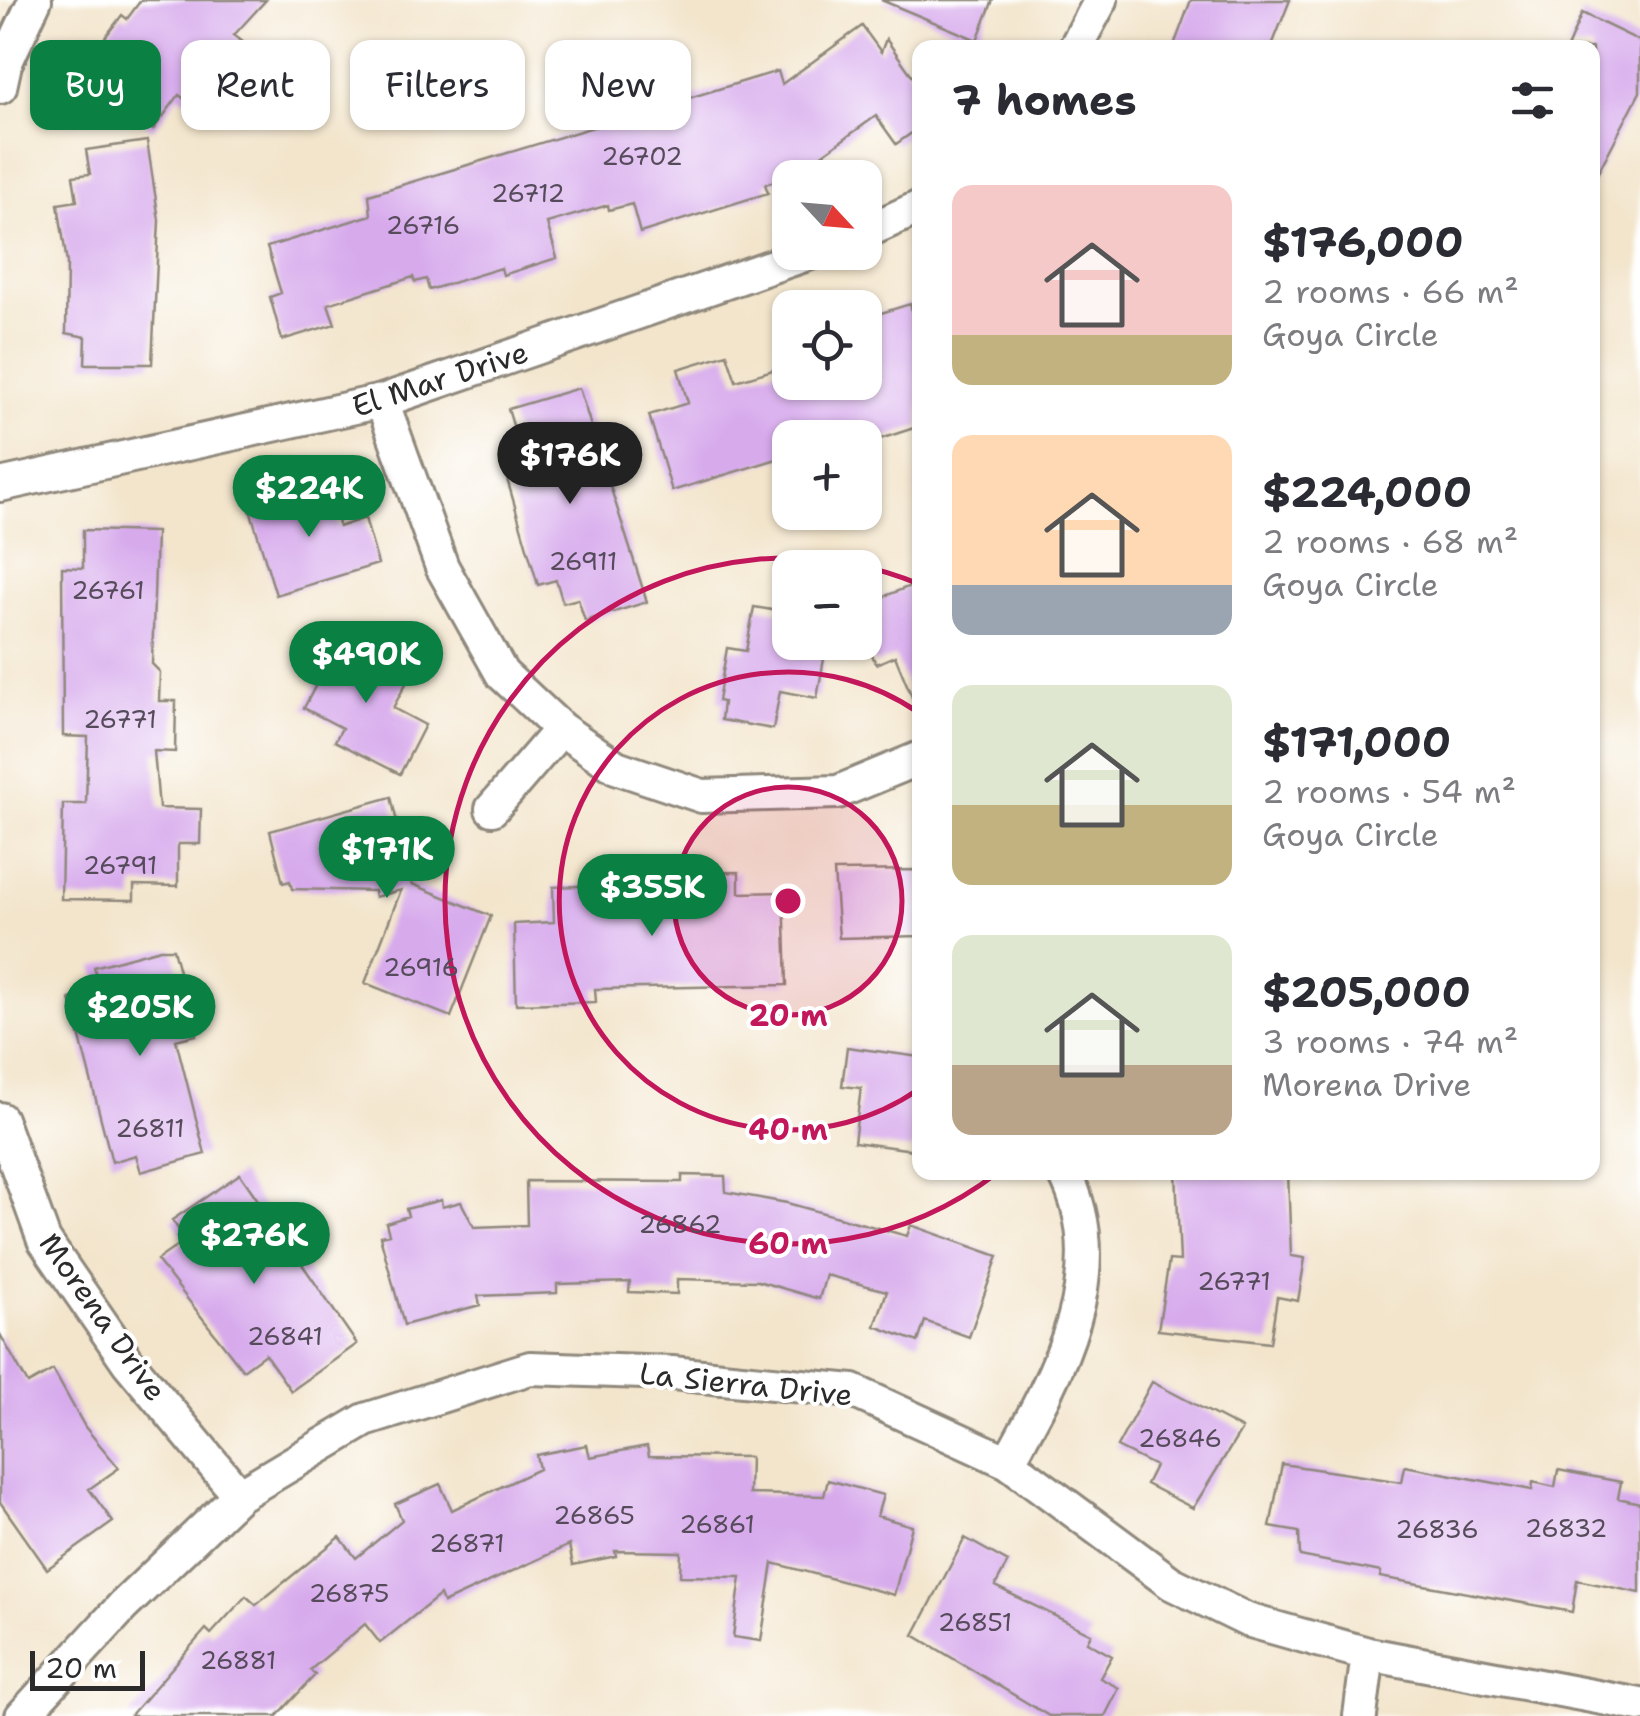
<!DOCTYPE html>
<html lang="en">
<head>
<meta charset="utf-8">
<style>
  :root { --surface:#fff; --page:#f2f2f3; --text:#2b2b33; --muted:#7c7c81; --accent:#0b8043 }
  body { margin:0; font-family:"Shantell Sans",sans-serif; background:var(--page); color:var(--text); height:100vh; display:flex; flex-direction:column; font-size:38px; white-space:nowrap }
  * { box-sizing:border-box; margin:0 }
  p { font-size:32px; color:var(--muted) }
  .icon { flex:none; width:55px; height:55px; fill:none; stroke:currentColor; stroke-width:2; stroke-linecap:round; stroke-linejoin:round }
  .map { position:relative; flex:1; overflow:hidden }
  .sheet { position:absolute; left:912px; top:40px; width:688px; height:1140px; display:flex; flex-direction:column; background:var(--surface); border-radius:20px; box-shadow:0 2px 8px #0004 }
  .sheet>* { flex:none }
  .banner { position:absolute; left:30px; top:40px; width:732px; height:90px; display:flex; gap:20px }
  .needle { width:65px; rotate:116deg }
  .buttons { position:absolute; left:772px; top:160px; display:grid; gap:20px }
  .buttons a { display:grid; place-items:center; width:110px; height:110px; border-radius:20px; background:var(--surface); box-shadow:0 2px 8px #0004; font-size:50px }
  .scale { position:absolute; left:30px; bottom:25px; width:115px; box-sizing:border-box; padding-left:10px; border:5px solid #2b2b2b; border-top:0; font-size:28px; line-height:35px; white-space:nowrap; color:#2b2b2b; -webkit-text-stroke:8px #fff; paint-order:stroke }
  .price { position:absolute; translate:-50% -85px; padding:0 22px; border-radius:35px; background:var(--accent); color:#fff; font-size:32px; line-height:65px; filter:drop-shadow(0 2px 5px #0008) }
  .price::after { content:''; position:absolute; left:50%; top:60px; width:30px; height:22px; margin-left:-15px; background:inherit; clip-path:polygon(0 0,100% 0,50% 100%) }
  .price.current { background:#222; color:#fff }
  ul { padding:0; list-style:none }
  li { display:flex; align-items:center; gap:30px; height:250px; padding:0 40px }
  li span { display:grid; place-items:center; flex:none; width:280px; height:200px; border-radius:20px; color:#555 }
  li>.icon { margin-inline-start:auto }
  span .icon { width:120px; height:120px; fill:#fffc; stroke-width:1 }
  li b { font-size:42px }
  h2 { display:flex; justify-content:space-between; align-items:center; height:120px; padding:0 40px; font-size:42px }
  .pill { padding:0 35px; border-radius:20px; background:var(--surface); box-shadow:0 2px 8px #0004; font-size:35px; line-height:90px }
  .pill.current { background:var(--accent); color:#fff }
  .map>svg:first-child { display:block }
  .building { fill:#d7aaec }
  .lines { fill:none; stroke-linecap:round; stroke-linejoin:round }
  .minor-casing { stroke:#8f887c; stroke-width:38 }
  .minor { stroke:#fff; stroke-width:32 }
  .ring { fill:none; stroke:#c2185b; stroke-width:5 }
  .labels { text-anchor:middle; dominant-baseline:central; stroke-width:8; stroke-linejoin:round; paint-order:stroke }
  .number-label { font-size:25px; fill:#564b5b }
  .street-label { font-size:30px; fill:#2b2b2b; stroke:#fff }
  .centre { fill:#c2185b; stroke:#fff; stroke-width:5 }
  .ring-label { font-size:30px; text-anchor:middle; font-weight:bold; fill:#c2185b; stroke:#fff; stroke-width:8; stroke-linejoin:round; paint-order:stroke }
</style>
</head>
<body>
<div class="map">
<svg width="1640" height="1716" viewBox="0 0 1640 1716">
  <rect width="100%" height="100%" fill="#fff"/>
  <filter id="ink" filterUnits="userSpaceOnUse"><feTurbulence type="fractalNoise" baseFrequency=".01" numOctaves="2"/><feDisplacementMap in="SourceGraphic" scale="20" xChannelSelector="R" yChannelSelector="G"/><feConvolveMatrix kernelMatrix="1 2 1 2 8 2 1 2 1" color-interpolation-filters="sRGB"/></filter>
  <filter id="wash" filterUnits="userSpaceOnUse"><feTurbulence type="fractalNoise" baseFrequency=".0048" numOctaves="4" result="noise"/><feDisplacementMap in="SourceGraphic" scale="40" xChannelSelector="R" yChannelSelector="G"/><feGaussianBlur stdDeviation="2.25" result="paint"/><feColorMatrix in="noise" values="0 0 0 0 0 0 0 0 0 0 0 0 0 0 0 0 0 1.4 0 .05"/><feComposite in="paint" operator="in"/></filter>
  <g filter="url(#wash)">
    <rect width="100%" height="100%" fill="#f3e5cc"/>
    <g id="blocks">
      <path class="building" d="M141 0H266L234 35 254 51 234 79 221 69 193 105 179 95 153 130 78 73 122 15 127 19Z
        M881 0H993L977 40Z
        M1191 0H1290L1271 48H1173Z
        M1582 13 1640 41V92L1592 184V48H1567Z
        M862 26 881 52 886 39 920 87V127L896 144 876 116 809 164 810 170 765 184 768 193 640 233 632 204 609 210 608 205 547 223 557 258 503 275 501 268 429 290 426 279 415 282 413 277 328 304 335 324 282 340 270 297 281 293 267 247 371 215 369 195 778 71 782 84Z
        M147 141 159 220 152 364H85L86 337 66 333 67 263 58 204 77 201 73 176 90 174 86 150Z
        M910 304 920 339V426L865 444V438H790V455L672 491 649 415 688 403 678 369 727 354 736 381 790 365V382H872L865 357V318Z
        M579 388 647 602 585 621 578 599 563 603 556 580 538 585 500 455 520 448 508 409Z
        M325 483 339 527 365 518 378 564 276 595 249 506Z
        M83 530 156 532 152 664 160 672 159 701H176L175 752 154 751 159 808 201 809 200 844H178V886L134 885V900L61 899 63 804H86L88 737 63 736 62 567 83 568Z
        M920 582V714H919L895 656 876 664 865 638V604Z
        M754 607 790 613V642H827L817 698 780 691 773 729 721 720 723 702 718 701 727 648 746 651Z
        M340 638 411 674 393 708 425 725 400 774 335 741 342 728 304 708Z
        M391 797 412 884 491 916 451 1017 365 983 401 890 375 897 374 891 292 889 290 881 283 883 270 831Z
        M920 870V936L839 938 834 871Z
        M739 872V893L784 892 787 985 595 989 596 1002 516 1004 514 924 554 922 553 887 683 882V873Z
        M160 949H173L196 1035 176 1040 205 1154 141 1172 136 1155 112 1162 70 999 100 991 94 967Z
        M847 1047 920 1057V1129L916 1128 913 1150 854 1142 861 1088 842 1086Z
        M1176 1172H1288L1291 1256 1305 1258 1298 1301 1277 1297 1270 1343 1158 1330 1169 1260 1180 1261Z
        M240 1174 357 1344 291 1391 265 1354 243 1370 157 1260 186 1240 172 1220Z
        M682 1175 725 1176 726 1192 787 1203 907 1236 911 1225 998 1256 969 1337 925 1321 918 1342 875 1326 887 1291 826 1275 819 1299 758 1281 677 1279V1294L629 1292 630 1282 557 1284V1293L478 1296 480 1305 404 1325 380 1236 389 1234 386 1223 408 1216 406 1209 441 1200 442 1207 461 1202 474 1227 527 1225 526 1181 682 1182Z
        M0 1334 28 1384 53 1370 85 1427 119 1468 89 1489 113 1522 47 1569 0 1502Z
        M1152 1382 1242 1429 1193 1508 1146 1484 1155 1466 1117 1447Z
        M587 1445 590 1457 647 1446 649 1456 750 1457 749 1494 824 1496 828 1480 883 1495 877 1516 912 1526 894 1595 773 1563 761 1641 733 1637 741 1577 680 1576 681 1552 615 1551 616 1556 573 1565 569 1545 443 1603 440 1595 380 1643 365 1624 310 1670 315 1675 277 1716H130L206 1629 211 1634 246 1596 256 1605 340 1537 356 1558 402 1520 395 1504 440 1484 452 1510 539 1469 536 1455Z
        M1282 1464 1402 1482 1405 1466 1532 1490 1533 1482 1555 1487 1558 1470 1621 1482 1618 1498 1640 1503V1593L1577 1580 1572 1612 1380 1577 1381 1572 1300 1556 1299 1532 1270 1527Z
        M965 1538 1008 1562 995 1586 1091 1634 1087 1642 1112 1656 1100 1678 1119 1688 1105 1716H1049L914 1635Z"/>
    </g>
  </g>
  <g filter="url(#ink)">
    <use href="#blocks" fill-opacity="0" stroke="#8f887c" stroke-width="2.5"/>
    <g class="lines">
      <defs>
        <path id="minor" d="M1075 48 1101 0
          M0 87 5 64 35 0
          M865 232 920 207
          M382 401 442 567 502 674 561 729 616 767 702 796 838 792 920 758
          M0 485 382 401 813 252
          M492 809 561 729
          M0 1119 44 1240 128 1362 239 1495
          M1008 1462C1056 1376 1116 1270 1064 1172
          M22 1716 123 1606 239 1495 365 1420 530 1368 672 1373 853 1391 1008 1462 1171 1583 1247 1620 1368 1654 1640 1705
          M1360 1716 1368 1654"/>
      </defs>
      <use href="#minor" class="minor-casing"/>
      <use href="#minor" class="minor"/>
    </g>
  </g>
  <circle cx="788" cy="901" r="114" fill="#c2185b" fill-opacity=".12"/>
  <g class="ring">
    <circle cx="788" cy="901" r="114"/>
    <path d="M919 1089A229 229 0 1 1 919 713"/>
    <path d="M997 1173A343 343 0 1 1 919 584"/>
  </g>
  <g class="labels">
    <g class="number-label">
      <text x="642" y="156">26702</text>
      <text x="528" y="193">26712</text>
      <text x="423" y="225">26716</text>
      <text x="583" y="561">26911</text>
      <text x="108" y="590">26761</text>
      <text x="120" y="719">26771</text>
      <text x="120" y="865">26791</text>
      <text x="421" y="967">26916</text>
      <text x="150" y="1128">26811</text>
      <text x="680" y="1224">26862</text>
      <text x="1234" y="1281">26771</text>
      <text x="285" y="1336">26841</text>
      <text x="1180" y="1438">26846</text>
      <text x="594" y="1515">26865</text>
      <text x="717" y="1524">26861</text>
      <text x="1566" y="1528">26832</text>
      <text x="1437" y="1529">26836</text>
      <text x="467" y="1543">26871</text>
      <text x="349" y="1593">26875</text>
      <text x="975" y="1622">26851</text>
      <text x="238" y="1660">26881</text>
    </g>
    <g class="street-label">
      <text transform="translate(440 379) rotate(-18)">El Mar Drive</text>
      <text transform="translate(103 1317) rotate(55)">Morena Drive</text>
      <text transform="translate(746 1384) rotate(6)">La Sierra Drive</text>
    </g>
  </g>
  <circle cx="788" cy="901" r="15" class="centre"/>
  <g class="ring-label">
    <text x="788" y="1026">20 m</text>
    <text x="788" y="1140">40 m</text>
    <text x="788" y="1254">60 m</text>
  </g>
</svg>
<div class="buttons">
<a><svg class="needle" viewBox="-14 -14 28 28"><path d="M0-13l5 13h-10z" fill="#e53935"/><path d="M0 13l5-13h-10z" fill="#7c7c81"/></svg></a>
<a><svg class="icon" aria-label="locate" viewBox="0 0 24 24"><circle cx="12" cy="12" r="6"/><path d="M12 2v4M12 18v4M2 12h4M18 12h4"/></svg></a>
<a>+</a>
<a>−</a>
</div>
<div class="scale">20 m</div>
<b class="price current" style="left:570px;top:507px">$176K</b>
<b class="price" style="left:309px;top:540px">$224K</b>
<b class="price" style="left:366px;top:706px">$490K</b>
<b class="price" style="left:387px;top:901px">$171K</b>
<b class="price" style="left:652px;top:939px">$355K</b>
<b class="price" style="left:140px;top:1059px">$205K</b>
<b class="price" style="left:254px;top:1287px">$276K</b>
<div class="banner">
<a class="pill current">Buy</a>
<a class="pill">Rent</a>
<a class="pill">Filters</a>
<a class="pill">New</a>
</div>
<section class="sheet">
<h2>7 homes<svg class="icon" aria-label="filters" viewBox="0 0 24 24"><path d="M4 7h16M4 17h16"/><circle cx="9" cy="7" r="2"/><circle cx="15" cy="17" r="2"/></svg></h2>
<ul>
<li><span style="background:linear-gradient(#f6c9c9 75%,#c2b280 0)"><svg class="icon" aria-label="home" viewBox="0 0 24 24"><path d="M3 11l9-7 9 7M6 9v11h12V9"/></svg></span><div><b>$176,000</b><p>2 rooms · 66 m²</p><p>Goya Circle</p></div></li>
<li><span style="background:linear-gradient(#ffd9b3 75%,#9aa5b1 0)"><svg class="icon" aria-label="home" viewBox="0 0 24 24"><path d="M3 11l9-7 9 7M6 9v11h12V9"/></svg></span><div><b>$224,000</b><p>2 rooms · 68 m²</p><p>Goya Circle</p></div></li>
<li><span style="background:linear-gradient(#dfe7d0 60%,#c2b280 0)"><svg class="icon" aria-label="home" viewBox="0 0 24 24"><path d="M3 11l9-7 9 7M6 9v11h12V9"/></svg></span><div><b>$171,000</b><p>2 rooms · 54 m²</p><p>Goya Circle</p></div></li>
<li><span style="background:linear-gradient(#dfe7d0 65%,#b9a48a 0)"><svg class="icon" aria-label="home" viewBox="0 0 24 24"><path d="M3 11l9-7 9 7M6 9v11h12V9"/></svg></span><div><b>$205,000</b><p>3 rooms · 74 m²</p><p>Morena Drive</p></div></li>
</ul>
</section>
</div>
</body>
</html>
